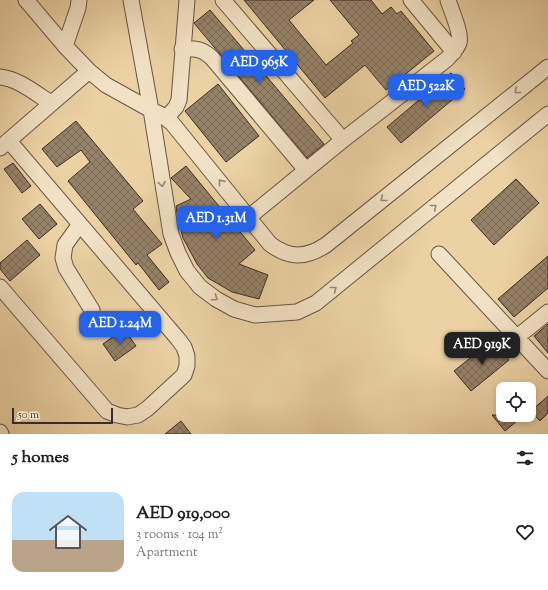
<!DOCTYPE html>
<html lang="en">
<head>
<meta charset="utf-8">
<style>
  :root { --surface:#fff; --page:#f2f2f2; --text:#202124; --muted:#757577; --line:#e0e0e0; --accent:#2563eb }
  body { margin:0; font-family:"Sorts Mill Goudy",serif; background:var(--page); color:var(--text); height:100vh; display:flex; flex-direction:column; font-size:15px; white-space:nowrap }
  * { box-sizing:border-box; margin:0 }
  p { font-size:13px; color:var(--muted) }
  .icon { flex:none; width:22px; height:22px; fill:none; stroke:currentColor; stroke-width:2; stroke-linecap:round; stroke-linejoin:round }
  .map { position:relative; height:434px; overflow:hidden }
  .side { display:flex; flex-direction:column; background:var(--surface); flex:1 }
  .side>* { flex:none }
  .buttons { position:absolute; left:496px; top:382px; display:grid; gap:8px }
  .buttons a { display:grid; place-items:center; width:40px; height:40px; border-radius:8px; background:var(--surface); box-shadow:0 2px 6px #0003; font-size:20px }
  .scale { position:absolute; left:12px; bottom:10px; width:101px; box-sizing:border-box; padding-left:4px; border:2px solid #3a2d26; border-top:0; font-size:11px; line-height:14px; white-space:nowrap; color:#3a2d26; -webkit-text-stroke:3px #f2e1c4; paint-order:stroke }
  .price { position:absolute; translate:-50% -34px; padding:0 9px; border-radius:8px; background:var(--accent); color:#fff; font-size:13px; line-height:26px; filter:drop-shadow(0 1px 2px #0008) }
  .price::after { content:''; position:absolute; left:50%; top:24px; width:12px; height:9px; margin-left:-6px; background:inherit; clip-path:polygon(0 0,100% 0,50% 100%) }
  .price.current { background:#222; color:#fff }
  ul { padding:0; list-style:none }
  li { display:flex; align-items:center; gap:12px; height:100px; padding:0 12px }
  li+li { border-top:1px solid var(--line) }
  li span { display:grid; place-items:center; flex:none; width:112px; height:80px; border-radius:12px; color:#555 }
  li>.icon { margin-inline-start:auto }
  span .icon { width:48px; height:48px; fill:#fffc; stroke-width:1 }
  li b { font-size:17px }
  h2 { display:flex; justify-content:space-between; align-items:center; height:48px; padding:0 12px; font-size:17px }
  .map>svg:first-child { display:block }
  .building { fill:url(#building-cross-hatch); stroke:#3a2d26 }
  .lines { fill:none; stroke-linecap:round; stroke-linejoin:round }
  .minor-casing { stroke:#665646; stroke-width:17 }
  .minor { stroke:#f2e1c4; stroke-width:15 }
  .oneway { stroke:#968775 }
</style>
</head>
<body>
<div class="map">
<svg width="548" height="434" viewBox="0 0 548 434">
  <defs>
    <pattern id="building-cross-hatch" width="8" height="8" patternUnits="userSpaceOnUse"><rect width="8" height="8" fill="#968268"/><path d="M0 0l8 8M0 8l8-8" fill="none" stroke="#7b6b55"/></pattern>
  </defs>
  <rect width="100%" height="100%" fill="#ebd1a4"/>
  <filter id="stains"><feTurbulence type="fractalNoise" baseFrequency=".005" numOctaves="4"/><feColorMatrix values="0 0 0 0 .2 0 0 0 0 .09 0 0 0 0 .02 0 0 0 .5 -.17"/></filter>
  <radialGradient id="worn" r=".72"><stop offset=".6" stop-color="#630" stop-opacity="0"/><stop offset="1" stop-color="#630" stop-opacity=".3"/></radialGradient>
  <path class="building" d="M244 0H314L289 20 326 65 353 43 351 41 359 35 330 0H371L382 14 391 7 397 14 401 11 434 51 386 90 365 65 325 98Z
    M210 10 324 144 307 158 194 23Z
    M451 73 465 89 401 143 387 127Z
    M218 84 259 136 226 162 185 111Z
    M76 121 143 201 133 209 162 244 147 255 169 282 159 290 138 263 136 265 68 181 90 162 81 150 57 167 42 149Z
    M13 163 31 186 22 193 4 169Z
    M186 166 255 250 239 264 268 275 259 299 232 292 208 278 197 264 183 238 178 219 176 206 191 199 171 178Z
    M516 179 539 203 494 245 471 220Z
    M40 204 57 224 39 239 22 219Z
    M27 240 40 255 10 281 0 269V263Z
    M548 256V288L514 317 498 299Z
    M548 324V353L534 336Z
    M124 329 136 346 115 361 103 344Z
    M493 340 509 360 471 391 454 371Z
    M548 396V413L540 421 531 411Z
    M492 415H524L505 431Z
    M181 421 191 434H165Z"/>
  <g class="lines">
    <defs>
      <path id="minor" d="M26 0 65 46 89 71 106 85 151 110 160 114 172 123 270 244C290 259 306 258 326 245L548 67
        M131 0 151 110 171 234 178 253 187 271 200 287 216 299 234 309 255 315 297 312 316 303 548 114
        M223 0 343 140
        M411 0 454 52
        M65 46 78 8 79 0
        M182 49C195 48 203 49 212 58L306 170
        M0 77C19 79 35 93 51 103
        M166 118 176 107 179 100 187 0
        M0 148 89 71
        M249 217 343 140 447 59C451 54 457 49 459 43 462 34 451 10 448 0
        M80 224 65 245 63 258 66 268 92 310
        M439 254 548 371
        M0 287 107 411 117 415 127 417 138 415 147 409 184 375 187 366V356L184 347 178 339 9 141
        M516 338 548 312
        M0 432 1 434"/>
    </defs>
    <use href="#minor" class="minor-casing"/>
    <use href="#minor" class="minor"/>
  </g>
  <defs><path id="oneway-chevron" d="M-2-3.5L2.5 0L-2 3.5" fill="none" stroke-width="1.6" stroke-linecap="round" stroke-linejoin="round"/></defs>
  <g class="oneway">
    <use href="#oneway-chevron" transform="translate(517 91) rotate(142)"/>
    <use href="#oneway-chevron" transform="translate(221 182) rotate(-129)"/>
    <use href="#oneway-chevron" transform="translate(162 184) rotate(81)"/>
    <use href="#oneway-chevron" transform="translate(383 199) rotate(141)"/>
    <use href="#oneway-chevron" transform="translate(434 207) rotate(-39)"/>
    <use href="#oneway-chevron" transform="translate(334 289) rotate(-38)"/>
    <use href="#oneway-chevron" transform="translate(215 298) rotate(35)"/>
  </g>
  <rect width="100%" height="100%" filter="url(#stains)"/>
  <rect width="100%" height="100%" fill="url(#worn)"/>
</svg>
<div class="buttons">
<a><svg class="icon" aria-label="locate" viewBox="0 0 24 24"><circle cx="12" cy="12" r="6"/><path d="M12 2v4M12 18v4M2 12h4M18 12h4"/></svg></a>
</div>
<div class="scale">50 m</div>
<b class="price" style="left:259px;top:84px">AED 965K</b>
<b class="price" style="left:426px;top:108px">AED 522K</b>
<b class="price" style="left:216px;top:240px">AED 1.31M</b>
<b class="price" style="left:120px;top:345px">AED 1.24M</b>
<b class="price current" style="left:482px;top:366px">AED 919K</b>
</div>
<section class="side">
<h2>5 homes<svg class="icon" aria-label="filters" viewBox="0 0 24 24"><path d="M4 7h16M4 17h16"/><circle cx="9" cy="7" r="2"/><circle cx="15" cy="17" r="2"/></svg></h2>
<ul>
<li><span style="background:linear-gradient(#bfe0f5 60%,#b9a48a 0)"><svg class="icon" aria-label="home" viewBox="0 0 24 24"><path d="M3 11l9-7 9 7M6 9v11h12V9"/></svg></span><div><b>AED 919,000</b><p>3 rooms · 104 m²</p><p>Apartment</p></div><svg class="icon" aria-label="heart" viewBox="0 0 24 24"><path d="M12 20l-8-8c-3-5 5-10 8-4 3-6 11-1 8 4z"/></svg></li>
</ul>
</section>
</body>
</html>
